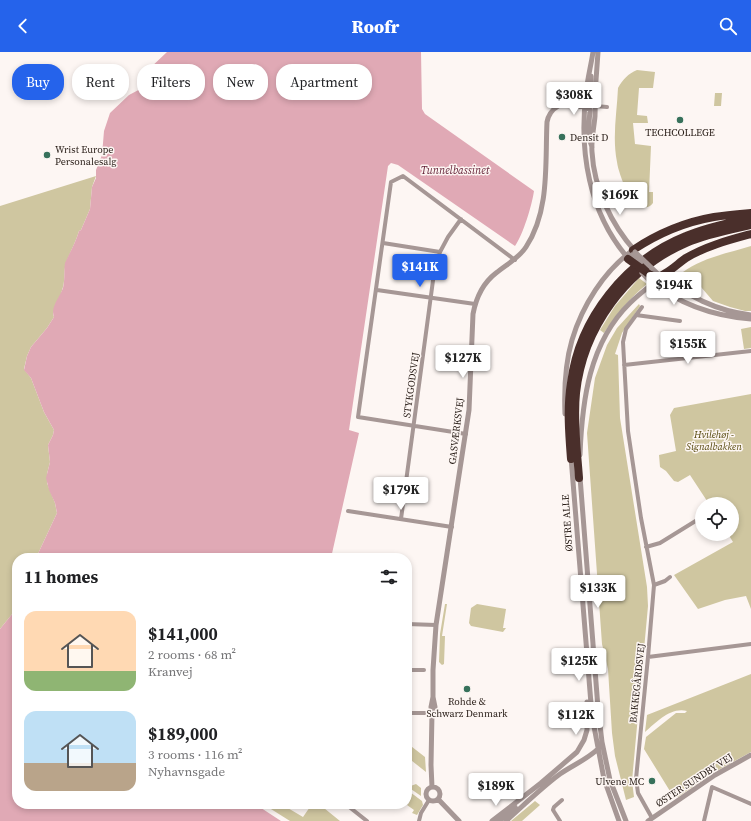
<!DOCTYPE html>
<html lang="en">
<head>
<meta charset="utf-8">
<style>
  :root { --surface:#fff; --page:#f2f2f2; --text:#202124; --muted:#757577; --accent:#2563eb }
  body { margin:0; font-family:"Source Serif 4",serif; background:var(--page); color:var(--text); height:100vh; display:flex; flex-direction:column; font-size:15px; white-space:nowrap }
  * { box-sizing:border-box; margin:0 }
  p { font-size:13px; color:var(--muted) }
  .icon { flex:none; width:22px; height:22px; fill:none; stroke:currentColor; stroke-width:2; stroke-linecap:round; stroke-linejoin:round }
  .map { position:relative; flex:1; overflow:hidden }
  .sheet { position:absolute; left:12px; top:501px; width:400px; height:256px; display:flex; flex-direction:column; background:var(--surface); border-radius:16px; box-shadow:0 2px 6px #0003 }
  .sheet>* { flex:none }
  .top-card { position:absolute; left:12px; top:12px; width:400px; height:36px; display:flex; gap:8px }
  .tools { position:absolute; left:695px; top:445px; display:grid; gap:8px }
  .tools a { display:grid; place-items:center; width:44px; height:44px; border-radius:50%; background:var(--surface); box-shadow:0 2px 6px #0003; font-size:20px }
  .price { position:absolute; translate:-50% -34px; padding:0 9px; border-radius:4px; background:#fff; color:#222; font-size:13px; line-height:26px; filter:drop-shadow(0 1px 2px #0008) }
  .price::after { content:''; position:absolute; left:50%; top:24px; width:12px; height:9px; margin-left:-6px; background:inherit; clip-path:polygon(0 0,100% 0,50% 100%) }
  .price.active { background:var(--accent); color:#fff }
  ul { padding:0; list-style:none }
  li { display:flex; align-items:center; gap:12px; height:100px; padding:0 12px }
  li span { display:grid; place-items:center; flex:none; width:112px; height:80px; border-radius:12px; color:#555 }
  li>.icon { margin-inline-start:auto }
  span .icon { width:48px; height:48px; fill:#fffc; stroke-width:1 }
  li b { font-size:17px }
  h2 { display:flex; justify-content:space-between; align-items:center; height:48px; padding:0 12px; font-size:17px }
  .tag { padding:0 14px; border-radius:16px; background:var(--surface); box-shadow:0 2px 6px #0003; font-size:14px; line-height:36px }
  .tag.active { background:var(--accent); color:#fff }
  header { display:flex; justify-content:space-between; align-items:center; height:52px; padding:0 12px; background:var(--accent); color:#fff; font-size:18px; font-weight:800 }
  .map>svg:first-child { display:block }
  .green { fill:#cfc6a0 }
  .water { fill:#e0a9b5 }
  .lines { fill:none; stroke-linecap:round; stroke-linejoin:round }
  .minor { stroke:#a69795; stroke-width:4 }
  .tertiary { stroke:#a69795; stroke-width:5 }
  .motorway { stroke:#4a2f2b; stroke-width:8 }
  .tertiary-bridge { stroke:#a69795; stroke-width:5 }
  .motorway-bridge { stroke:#4a2f2b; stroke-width:8 }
  .poi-dot { fill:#37715b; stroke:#fdf6f3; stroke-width:1.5 }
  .labels { text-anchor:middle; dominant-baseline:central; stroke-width:3; stroke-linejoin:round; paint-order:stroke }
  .poi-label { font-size:10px; fill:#271c16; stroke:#fdf6f3 }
  .street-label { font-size:10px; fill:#271c16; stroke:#fdf6f3 }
  .park-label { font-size:10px; font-style:italic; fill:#54470a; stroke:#fdf6f3 }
  .water-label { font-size:11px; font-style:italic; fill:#662439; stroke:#fdf6f3 }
</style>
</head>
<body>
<header><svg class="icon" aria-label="back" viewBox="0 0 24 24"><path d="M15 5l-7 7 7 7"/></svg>Roofr<svg class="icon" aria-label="search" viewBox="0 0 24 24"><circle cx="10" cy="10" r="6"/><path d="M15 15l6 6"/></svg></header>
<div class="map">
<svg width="751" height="769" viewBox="0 0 751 769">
  <rect width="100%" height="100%" fill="#fdf6f3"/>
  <path class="green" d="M637 18 655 20 653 36H639L637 63 647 64 648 71H633L635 92 651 94 649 140H653V151C649 156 646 156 640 154 631 152 628 143 625 136 622 127 618 118 617 110 612 85 617 60 618 36 623 27 628 22 637 18Z
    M715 41H722L721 54H714Z
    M96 124 92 135 90 157 81 178 79 179C76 190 70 200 66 211 64 215 65 229 63 235 61 244 56 253 53 262L54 265 47 276 31 295 27 304 24 317 31 326 44 360 54 378 53 383 48 393 50 410 47 422V431L55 451 57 461 36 506H17V556L0 577V154Z
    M751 194V259H745L730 255 713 249 701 235 683 220C702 206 728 201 751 194Z
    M639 226 647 232C628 248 618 260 604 281L600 278 615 254Z
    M639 252 640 254 622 281 615 302 618 303 620 366 647 535 648 554 632 729 634 745 626 748 615 704 612 681 608 617 602 592 587 381 595 326 607 293 617 276Z
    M751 275V296L744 297 741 277Z
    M690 291H696V299L678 302 677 297Z
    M751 342V557L746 544 725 548 698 557 674 523 733 490 728 482H732V452H709L690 423 678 430 674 429 666 419 660 415 659 403 676 399 670 363 674 356Z
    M445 552H447L442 584H445L444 612 442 613 439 610 440 582Z
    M477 552 506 557 503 576H506L503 580 471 574 469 571 471 556Z
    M751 622V700L711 722 678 745 673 744 644 697 646 685 676 661H685L687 659C670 655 657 670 645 680L647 663Z
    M407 691 425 705 426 720 407 705Z
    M416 732 421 736V744L408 735Z
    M410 740 422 749 423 753 417 763 412 761 414 758 407 753 409 751Z
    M535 749 540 753 522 769H511Z
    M263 752H281L303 765 312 752H319L340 769H290Z"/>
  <path class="water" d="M167 0H421L422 57 425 62 534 139C532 153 523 183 515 194L398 113 391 111 388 114 349 378 359 381 331 506H36L57 461 55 451 49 438 46 426 50 410 48 393 53 383 54 378 44 360 31 326 24 318 27 304 31 295 47 276 54 265C50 255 60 245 63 236 65 229 64 215 65 211 70 200 76 190 79 179L81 178 90 157 92 135 96 126V118L102 103 104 79 110 61 129 43 146 34 148 18Z
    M17 556V752H255L281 769H0V577Z"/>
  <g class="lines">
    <path class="minor" d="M595 54 607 55
      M383 191 440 200
      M377 238 475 252
      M642 255 626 277 623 290 628 379 641 466 654 533 648 605 636 727 638 741 652 766
      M636 263 680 269
      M624 313 751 299
      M466 382 358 365 391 130 403 124 515 208
      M348 459 452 475
      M401 467 434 221 440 200 448 185 461 167
      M646 495 660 491 702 465
      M654 533 665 529 670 525
      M407 572 436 573
      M648 605 751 592
      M407 618H424
      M407 661H432
      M348 754 367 769
      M419 769 421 761 429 748
      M560 769 553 758 554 755 562 748
      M704 769 712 735 751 752"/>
    <path class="tertiary" d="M593 0C591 14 587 28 586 42 579 100 589 160 627 205
      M598 0C596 21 595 42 595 64 594 76 591 88 592 100 594 136 611 172 635 199
      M591 24 590 50 595 54
      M565 51C573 55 577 55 586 54
      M660 223C688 244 716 259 751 263
      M651 229C680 253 714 264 751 267
      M565 362C564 337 565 312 572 288 582 254 604 219 633 198
      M580 403C582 349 589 291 630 251 639 242 650 234 661 225
      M571 405 592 664 604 727 619 769
      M580 425 598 656 602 690 610 728 626 769
      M432 661 435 655 433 645V618L436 573 469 358 473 262C476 246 483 231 496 221 507 212 519 206 526 195 550 159 545 111 547 70 550 54 564 50 579 49L590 58 588 83 592 95
      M426 742a7 7 0 1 1 14 0a7 7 0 1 1-14 0Z
      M432 735 431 713 432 661 431 655 433 645
      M438 747 459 769
      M492 769 541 731 577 700 584 688 587 678V650
      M499 769 515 755
      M506 769C524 753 541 736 560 722 573 713 588 707 599 696
      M648 769 715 723 751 703"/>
    <path class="motorway" d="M633 198C657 182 685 170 714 165 726 163 739 162 751 161
      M655 225C665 225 678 211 686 206 706 194 729 188 751 182
      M571 407C569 381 567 356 571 331 579 266 626 208 686 184 707 175 729 171 751 166
      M579 426C577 398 573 369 576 341 583 276 626 217 686 191 707 182 729 178 751 173"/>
    <path class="tertiary-bridge" d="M635 200 658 222
      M632 203 641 210
      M642 221 650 229"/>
    <path class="motorway-bridge" d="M628 207 649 222 655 225"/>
  </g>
  <g class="poi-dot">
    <circle cx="680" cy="68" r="4"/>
    <circle cx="562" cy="85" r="4"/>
    <circle cx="47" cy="103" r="4"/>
    <circle cx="467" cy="637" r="4"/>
    <circle cx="652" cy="729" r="4"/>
  </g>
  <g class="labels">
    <g class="poi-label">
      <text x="680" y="80">TECHCOLLEGE</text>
      <text x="570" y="85" text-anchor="start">Densit D</text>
      <text x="55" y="97" text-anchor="start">Wrist Europe<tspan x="55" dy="12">Personalesalg</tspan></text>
      <text x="467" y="649">Rohde &amp;<tspan x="467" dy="12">Schwarz Denmark</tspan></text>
      <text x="644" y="729" text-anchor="end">Ulvene MC</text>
    </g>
    <g class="street-label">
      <text transform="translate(411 333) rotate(-82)">STYKGODSVEJ</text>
      <text transform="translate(456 379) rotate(-83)">GASVÆRKSVEJ</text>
      <text transform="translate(567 471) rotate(-94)">ØSTRE ALLE</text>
      <text transform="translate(637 631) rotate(-84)">BAKKEGÅRDSVEJ</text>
      <text transform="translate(694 728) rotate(-33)">ØSTER SUNDBY VEJ</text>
    </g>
    <g class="park-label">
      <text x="714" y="382">Hvilehøj -<tspan x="714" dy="12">Signalbakken</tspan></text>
    </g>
    <g class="water-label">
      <text x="455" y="118">Tunnelbassinet</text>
    </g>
  </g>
</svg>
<div class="tools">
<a><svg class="icon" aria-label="locate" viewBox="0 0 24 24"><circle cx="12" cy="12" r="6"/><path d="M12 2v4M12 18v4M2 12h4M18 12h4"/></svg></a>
</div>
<b class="price" style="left:574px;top:64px">$308K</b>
<b class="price" style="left:620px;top:164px">$169K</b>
<b class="price active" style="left:420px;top:236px">$141K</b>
<b class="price" style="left:674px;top:254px">$194K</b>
<b class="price" style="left:688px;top:313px">$155K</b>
<b class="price" style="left:463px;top:327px">$127K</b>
<b class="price" style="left:401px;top:459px">$179K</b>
<b class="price" style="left:598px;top:557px">$133K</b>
<b class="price" style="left:579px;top:630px">$125K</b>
<b class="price" style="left:576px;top:684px">$112K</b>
<b class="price" style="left:496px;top:755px">$189K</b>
<div class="top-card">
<a class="tag active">Buy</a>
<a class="tag">Rent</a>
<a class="tag">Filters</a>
<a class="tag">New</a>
<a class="tag">Apartment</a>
</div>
<section class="sheet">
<h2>11 homes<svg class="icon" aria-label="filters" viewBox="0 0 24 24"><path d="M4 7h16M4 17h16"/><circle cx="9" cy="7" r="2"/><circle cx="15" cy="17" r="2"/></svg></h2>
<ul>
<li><span style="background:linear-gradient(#ffd9b3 75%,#8fb573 0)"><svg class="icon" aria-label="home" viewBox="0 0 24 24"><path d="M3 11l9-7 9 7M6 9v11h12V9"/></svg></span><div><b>$141,000</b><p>2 rooms · 68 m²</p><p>Kranvej</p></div></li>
<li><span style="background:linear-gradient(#bfe0f5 65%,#b9a48a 0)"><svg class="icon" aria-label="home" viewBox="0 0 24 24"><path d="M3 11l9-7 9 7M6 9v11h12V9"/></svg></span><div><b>$189,000</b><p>3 rooms · 116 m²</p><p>Nyhavnsgade</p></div></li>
</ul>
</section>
</div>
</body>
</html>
